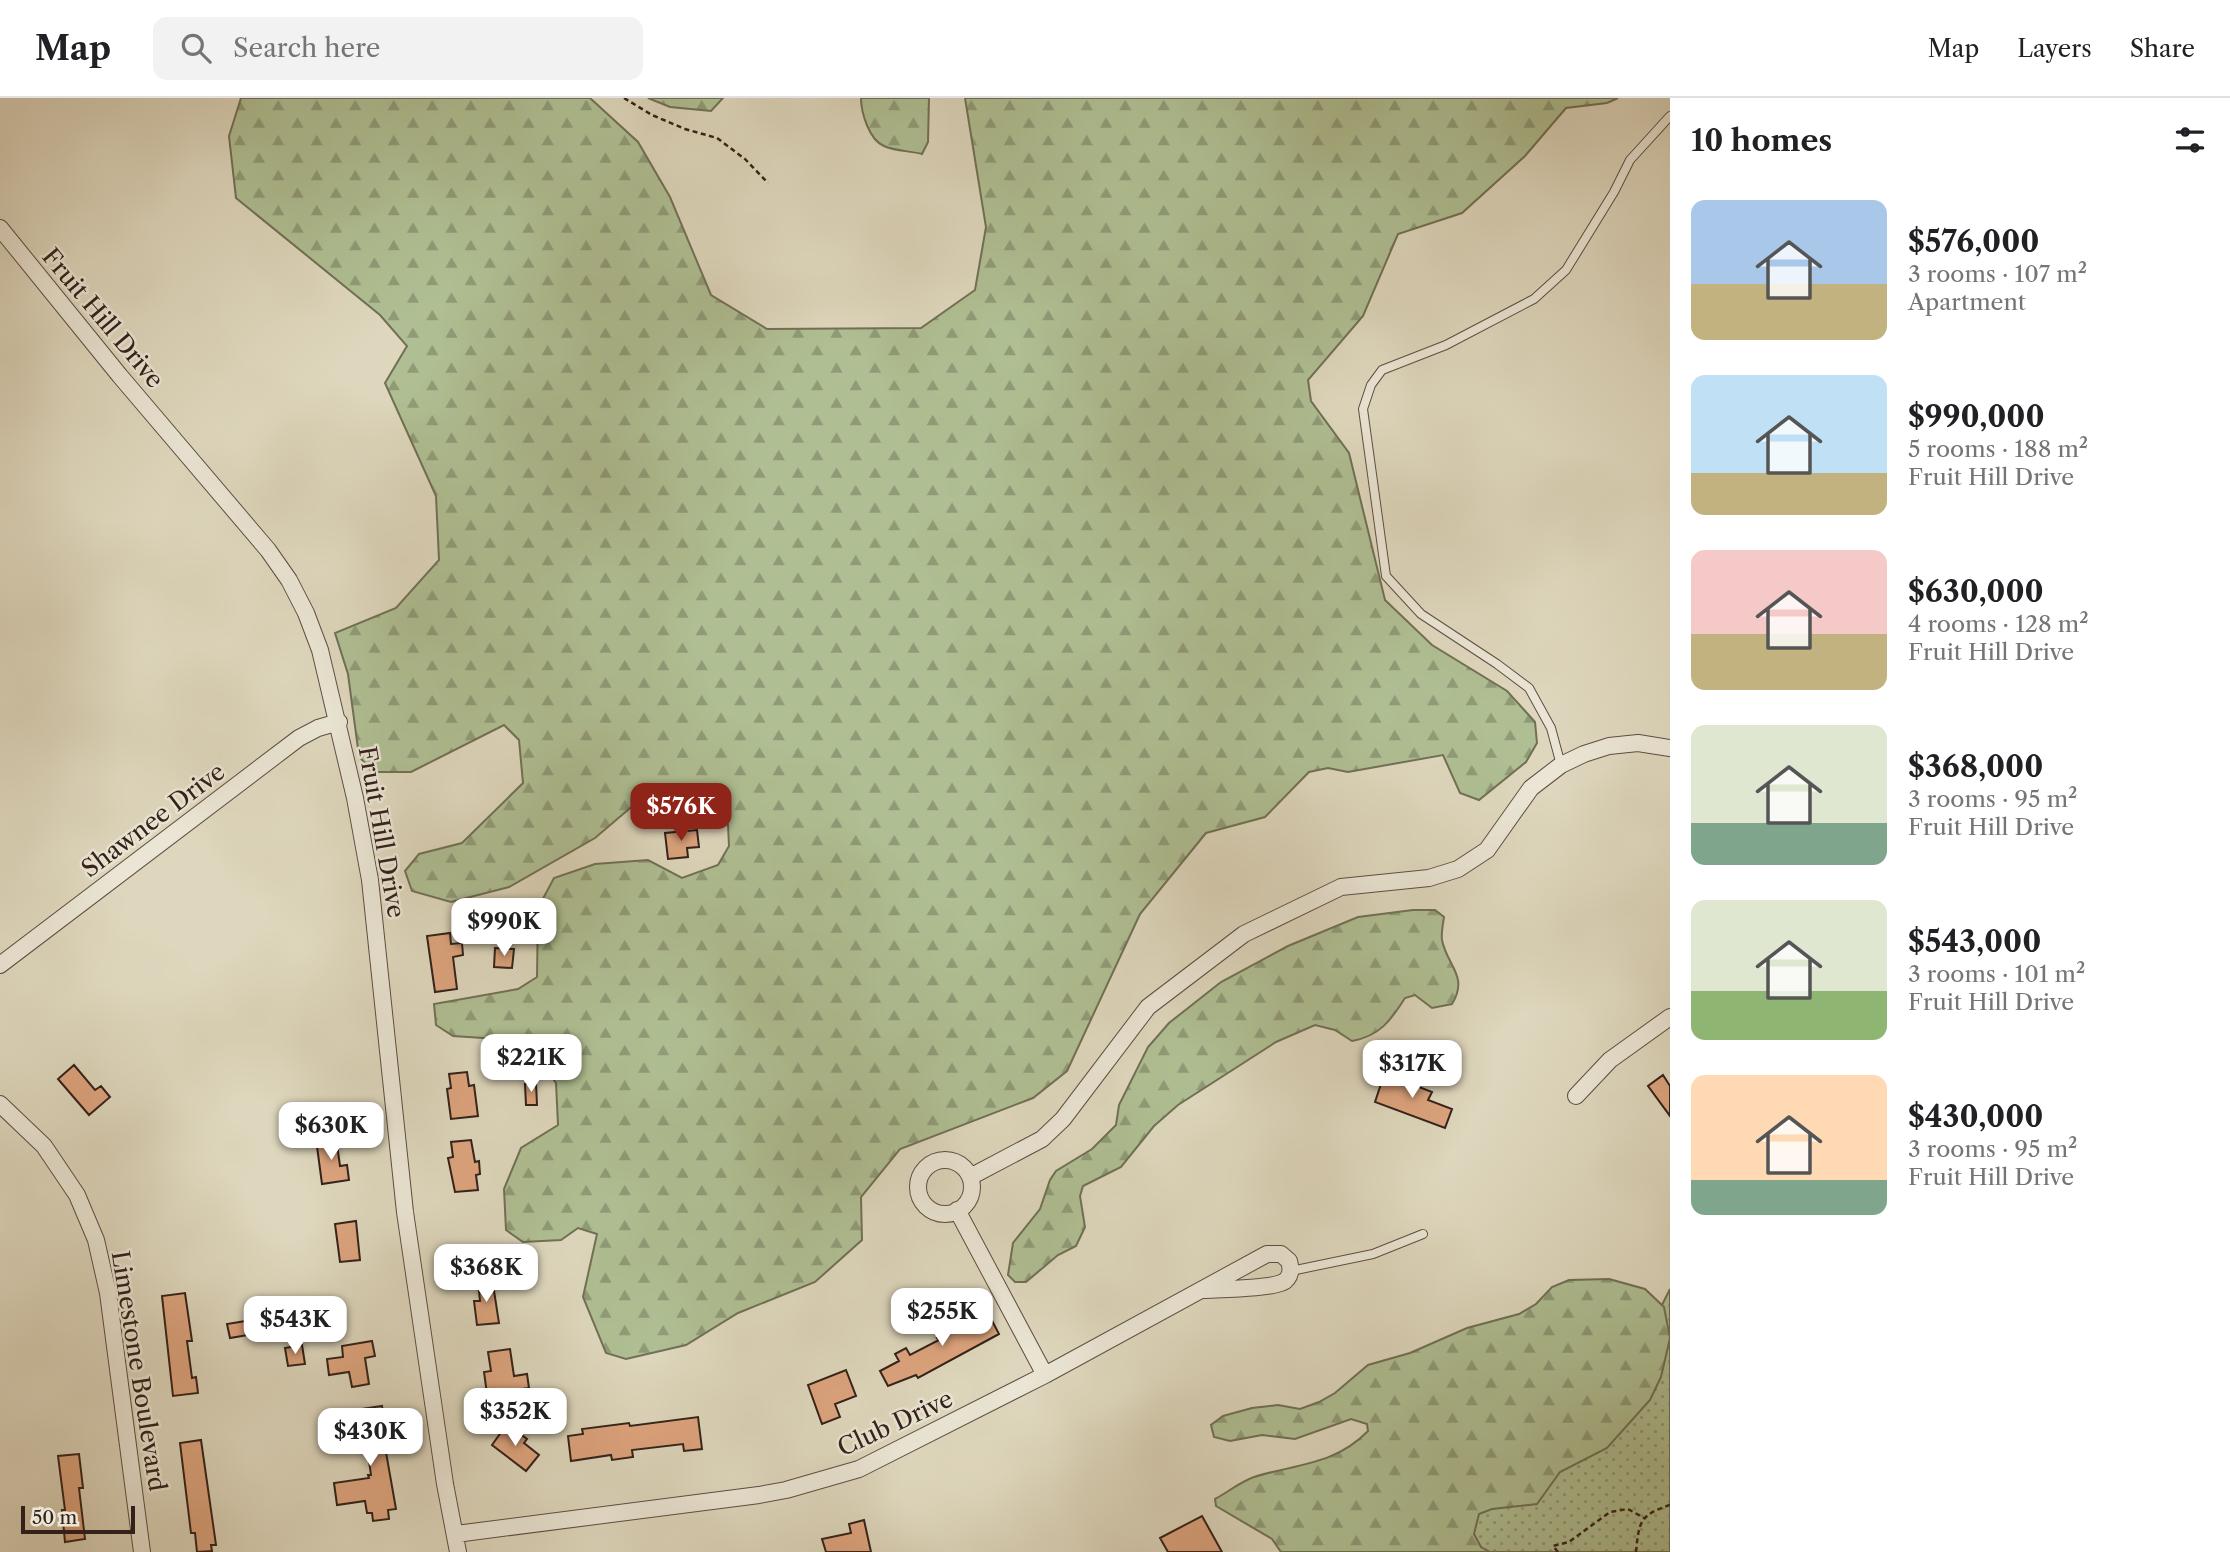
<!DOCTYPE html>
<html lang="en">
<head>
<meta charset="utf-8">
<style>
  :root { --surface:#fff; --page:#f2f2f2; --text:#202124; --muted:#757577; --line:#e0e0e0; --accent:#8f2418 }
  body { margin:0; font-family:"Libre Caslon Text",serif; background:var(--page); color:var(--text); height:100vh; display:flex; flex-direction:column; font-size:26px; white-space:nowrap }
  * { box-sizing:border-box; margin:0 }
  p { font-size:23px; color:var(--muted) }
  .icon { flex:none; width:38px; height:38px; fill:none; stroke:currentColor; stroke-width:2; stroke-linecap:round; stroke-linejoin:round }
  .map { position:relative; flex:1; overflow:hidden }
  .drawer { display:flex; flex-direction:column; background:var(--surface); width:560px }
  .drawer>* { flex:none }
  .scale { position:absolute; left:21px; bottom:18px; width:114px; box-sizing:border-box; padding-left:7px; border:4px solid #33211a; border-top:0; font-size:19px; line-height:24px; white-space:nowrap; color:#33211a; -webkit-text-stroke:5px #eae5d4; paint-order:stroke }
  .price { position:absolute; translate:-50% -60px; padding:0 16px; border-radius:14px; background:#fff; color:#222; font-size:23px; line-height:46px; filter:drop-shadow(0 2px 4px #0008) }
  .price::after { content:''; position:absolute; left:50%; top:42px; width:21px; height:16px; margin-left:-10px; background:inherit; clip-path:polygon(0 0,100% 0,50% 100%) }
  .price.on { background:var(--accent); color:#fff }
  ul { padding:0; list-style:none }
  li { display:flex; align-items:center; gap:21px; height:175px; padding:0 21px }
  li span { display:grid; place-items:center; flex:none; width:196px; height:140px; border-radius:14px; color:#555 }
  li>.icon { margin-inline-start:auto }
  span .icon { width:84px; height:84px; fill:#fffc; stroke-width:1 }
  li b { font-size:30px }
  h2 { display:flex; justify-content:space-between; align-items:center; height:84px; padding:0 21px; font-size:30px }
  header { display:flex; align-items:center; gap:42px; box-sizing:border-box; height:98px; padding:0 35px; background:var(--surface); border-bottom:2px solid var(--line) }
  header strong { font-size:33px }
  nav { display:flex; gap:38px; margin-inline-start:auto; font-size:24px }
  .search { width:490px; height:63px; background:var(--page); display:flex; align-items:center; gap:18px; box-sizing:border-box; padding:0 24px; border-radius:14px; color:var(--muted); font-size:26px }
  main { display:flex; flex:1; min-height:0 }
  .map>svg:first-child { display:block }
  .grass { fill:url(#grass-dots); stroke:#717056; stroke-width:2 }
  .forest { fill:url(#forest-firs); stroke:#717056; stroke-width:2 }
  .building { fill:#dda47e; stroke:#33211a; stroke-width:2 }
  .lines { fill:none; stroke-linecap:round; stroke-linejoin:round }
  .lane-casing { stroke:#5e4e43; stroke-width:10 }
  .street-casing { stroke:#5e4e43; stroke-width:18 }
  .path { stroke:#33211a; stroke-width:2.5; stroke-dasharray:5 3.5; stroke-linecap:butt }
  .lane { stroke:#eae5d4; stroke-width:8 }
  .street { stroke:#eae5d4; stroke-width:16 }
  .labels { text-anchor:middle; dominant-baseline:central; stroke-width:5; stroke-linejoin:round; paint-order:stroke }
  .street-label { font-size:24px; fill:#33211a; stroke:#eae5d4 }
</style>
</head>
<body>
<header>
<strong>Map</strong>
<div class="search"><svg class="icon" aria-label="search" viewBox="0 0 24 24"><circle cx="10" cy="10" r="6"/><path d="M15 15l6 6"/></svg>Search here</div>
<nav><a>Map</a><a>Layers</a><a>Share</a></nav>
</header>
<main>
<div class="map">
<svg width="1670" height="1454" viewBox="0 0 1670 1454">
  <defs>
    <pattern id="grass-dots" width="8" height="8" patternUnits="userSpaceOnUse" patternTransform="scale(1.75)"><rect width="8" height="8" fill="#afbf93"/><path d="M2 2h.1M6 6h.1" fill="none" stroke="#8f9b77" stroke-width="1.8" stroke-linecap="round"/></pattern>
    <pattern id="forest-firs" width="22" height="20" patternUnits="userSpaceOnUse" patternTransform="scale(1.75)"><rect width="22" height="20" fill="#afbf93"/><path d="M5 1l3.5 6h-7zM16 11l3.5 6h-7z" fill="#8f9b77"/></pattern>
  </defs>
  <rect width="100%" height="100%" fill="#ded7bd"/>
  <filter id="stains"><feTurbulence type="fractalNoise" baseFrequency=".00286" numOctaves="4"/><feColorMatrix values="0 0 0 0 .2 0 0 0 0 .09 0 0 0 0 .02 0 0 0 .5 -.17"/></filter>
  <radialGradient id="worn" r=".72"><stop offset=".6" stop-color="#630" stop-opacity="0"/><stop offset="1" stop-color="#630" stop-opacity=".3"/></radialGradient>
  <path class="grass" d="M1670 1191V1454H1461L1443 1408 1661 1209Z"/>
  <path class="forest" d="M241 0H590L638 44 670 99 711 197 767 231 921 230 975 192 986 129 965 0H1618L1607 5 1566 10 1525 58 1462 115 1398 136 1363 218 1308 282 1311 303 1349 355 1385 502 1432 547 1507 593 1535 624 1537 645 1526 664 1479 702 1460 695 1443 657 1348 674 1328 670 1309 674 1265 719 1206 735 1140 816 1067 973 1033 1000 900 1051 861 1099 862 1142 815 1184 738 1215 686 1247 626 1261 606 1255 583 1199 597 1136 578 1130 561 1142 523 1144 506 1132 504 1091 521 1050 558 1027 556 985 532 952 515 942 453 938 436 927 434 906 518 891 537 879 538 810 554 780 595 766 648 762 682 780 718 767 729 748 728 727 703 697 642 700 595 740 509 789 451 804 412 793 405 773 419 756 462 745 523 685 519 642 504 627 411 674H372L359 658 348 576 335 535 396 510 439 462 436 398 385 285 407 248 380 217 236 100 229 38Z
    M648 0H723L711 13 670 9Z
    M861 0H929L928 44 922 56C911 53 894 53 884 48 869 42 861 14 861 0Z
    M1413 812H1435L1444 819C1443 826 1441 835 1442 842 1447 868 1469 878 1452 906L1432 910 1415 897 1405 900C1391 922 1380 938 1352 943L1335 932 1315 927 1276 944 1178 1007 1154 1028 1121 1069 1083 1088 1080 1098 1085 1129 1076 1148 1058 1157 1026 1184H1015L1008 1177 1013 1145 1040 1111 1050 1082 1056 1073 1092 1051 1116 1027 1119 1007 1148 949 1169 925 1221 884 1288 848 1358 819Z
    M1609 1181 1645 1191 1664 1209 1670 1240 1661 1279 1650 1302 1607 1350 1560 1374 1537 1406 1492 1411 1479 1416 1474 1436 1481 1449 1490 1454H1281L1272 1441 1216 1408 1215 1401C1228 1394 1240 1384 1254 1379 1296 1366 1335 1367 1368 1333L1367 1326 1351 1321 1295 1341 1262 1337 1230 1343 1214 1339 1211 1327 1223 1318 1252 1310 1278 1307 1300 1311 1319 1304 1335 1295 1368 1267 1410 1255 1467 1230 1519 1216 1536 1206 1552 1189 1569 1182Z"/>
  <path class="building" d="M697 732 699 749 687 750 688 759 668 761 665 735Z
    M450 835 451 846 462 845 463 857 453 859 457 891 435 894 427 838Z
    M495 850 514 851 512 870 494 869Z
    M74 967 95 992 101 988 110 999 89 1017 58 981Z
    M1396 969 1410 974 1406 984 1432 994 1428 1002 1452 1011 1445 1030 1375 1004 1382 983 1389 986Z
    M467 974 469 988 474 987 478 1018 451 1021 447 991 451 990 449 976Z
    M1663 977 1670 988V1018L1648 988Z
    M536 985 537 1007H526L525 986Z
    M336 1039 340 1068 347 1067 349 1082 322 1086 316 1041Z
    M471 1042 475 1064 479 1063 480 1076 476 1077 478 1092 455 1094 448 1060 453 1059 451 1044Z
    M356 1123 360 1162 340 1164 335 1126Z
    M492 1180 499 1225 477 1227 474 1203H480L478 1182Z
    M185 1195 192 1243H187L192 1280 196 1279 198 1295 173 1298 162 1198Z
    M987 1213 999 1236 918 1280 916 1277 888 1288 880 1273 899 1263 895 1256 906 1250 910 1257 939 1242 937 1240 946 1236 940 1227 960 1216 965 1225Z
    M252 1222 254 1236 230 1240 227 1226Z
    M372 1243 375 1258 365 1260 369 1286 352 1289 349 1274 329 1277 327 1261 343 1259 342 1248Z
    M302 1247 305 1266 288 1268 285 1250Z
    M510 1251 514 1278 527 1276 529 1290 487 1296 484 1274 491 1273 488 1254Z
    M846 1272 856 1298 835 1306 840 1319 822 1326 808 1287Z
    M382 1308 387 1342 384 1343 396 1411 388 1412 389 1421 373 1423 372 1415H367L365 1403 337 1407 334 1385 369 1380 368 1377H371L367 1349 346 1352 343 1337 364 1334 361 1311Z
    M698 1319 702 1351 684 1353 683 1346 632 1352 633 1359 612 1362 611 1357 571 1363 568 1338 583 1336 582 1331 629 1325 630 1328Z
    M507 1326 527 1341 524 1345 539 1357 526 1373 492 1347Z
    M201 1342 216 1447H211L212 1453 197 1454 195 1435H191L180 1345Z
    M79 1356 83 1390H79L85 1441 65 1444 62 1412H65L58 1358Z
    M1202 1418 1222 1454H1168L1160 1440Z
    M864 1422 871 1454H826L822 1441 851 1435 849 1426Z"/>
  <g class="lines">
    <defs>
      <path id="lane" d="M1561 667 1551 630 1529 590 1497 566 1421 516 1386 478 1363 311 1371 287 1382 272 1446 247 1534 201 1566 172 1614 94 1630 62 1670 18
        M1291 1173 1373 1156 1423 1136"/>
      <path id="street" d="M0 130 120 278 268 452 289 482 306 515 320 552 355 700 370 782 405 1114 445 1386 458 1454
        M0 867 299 640 318 630 339 624
        M1576 998 1610 962 1670 919
        M0 1006 44 1048 77 1097 96 1142 108 1195 142 1454
        M918 1089a27 27 0 1 1 54 0a27 27 0 1 1-54 0Z
        M970 1079 1042 1041 1063 1021 1148 909 1244 836 1341 789 1429 780 1458 771 1487 752 1531 690 1561 667 1584 656 1609 648 1638 645 1670 650
        M957 1112 1045 1277
        M456 1436 759 1397 786 1392 859 1371 1045 1277 1267 1156H1281L1289 1163C1291 1170 1292 1177 1285 1183 1274 1191 1219 1191 1203 1192"/>
    </defs>
    <use href="#lane" class="lane-casing"/>
    <use href="#street" class="street-casing"/>
    <path class="path" d="M624 0 652 17 685 31 717 40 745 61 768 85
      M1558 1454 1553 1448 1569 1444 1610 1414 1628 1411 1644 1420
      M1636 1454C1639 1423 1640 1417 1670 1407"/>
    <use href="#lane" class="lane"/>
    <use href="#street" class="street"/>
  </g>
  <g class="labels">
    <g class="street-label">
      <text transform="translate(103 220) rotate(50)">Fruit Hill Drive</text>
      <text transform="translate(153 722) rotate(-37)">Shawnee Drive</text>
      <text transform="translate(382 734) rotate(80)">Fruit Hill Drive</text>
      <text transform="translate(139 1273) rotate(81)">Limestone Boulevard</text>
      <text transform="translate(895 1325) rotate(-25)">Club Drive</text>
    </g>
  </g>
  <rect width="100%" height="100%" filter="url(#stains)"/>
  <rect width="100%" height="100%" fill="url(#worn)"/>
</svg>
<div class="scale">50 m</div>
<b class="price on" style="left:681px;top:745px">$576K</b>
<b class="price" style="left:504px;top:860px">$990K</b>
<b class="price" style="left:531px;top:996px">$221K</b>
<b class="price" style="left:1412px;top:1002px">$317K</b>
<b class="price" style="left:331px;top:1064px">$630K</b>
<b class="price" style="left:486px;top:1206px">$368K</b>
<b class="price" style="left:942px;top:1250px">$255K</b>
<b class="price" style="left:295px;top:1258px">$543K</b>
<b class="price" style="left:515px;top:1350px">$352K</b>
<b class="price" style="left:370px;top:1370px">$430K</b>
</div>
<section class="drawer">
<h2>10 homes<svg class="icon" aria-label="filters" viewBox="0 0 24 24"><path d="M4 7h16M4 17h16"/><circle cx="9" cy="7" r="2"/><circle cx="15" cy="17" r="2"/></svg></h2>
<ul>
<li><span style="background:linear-gradient(#a9c7e8 60%,#c2b280 0)"><svg class="icon" aria-label="home" viewBox="0 0 24 24"><path d="M3 11l9-7 9 7M6 9v11h12V9"/></svg></span><div><b>$576,000</b><p>3 rooms · 107 m²</p><p>Apartment</p></div></li>
<li><span style="background:linear-gradient(#bfe0f5 70%,#c2b280 0)"><svg class="icon" aria-label="home" viewBox="0 0 24 24"><path d="M3 11l9-7 9 7M6 9v11h12V9"/></svg></span><div><b>$990,000</b><p>5 rooms · 188 m²</p><p>Fruit Hill Drive</p></div></li>
<li><span style="background:linear-gradient(#f6c9c9 60%,#c2b280 0)"><svg class="icon" aria-label="home" viewBox="0 0 24 24"><path d="M3 11l9-7 9 7M6 9v11h12V9"/></svg></span><div><b>$630,000</b><p>4 rooms · 128 m²</p><p>Fruit Hill Drive</p></div></li>
<li><span style="background:linear-gradient(#dfe7d0 70%,#7fa58c 0)"><svg class="icon" aria-label="home" viewBox="0 0 24 24"><path d="M3 11l9-7 9 7M6 9v11h12V9"/></svg></span><div><b>$368,000</b><p>3 rooms · 95 m²</p><p>Fruit Hill Drive</p></div></li>
<li><span style="background:linear-gradient(#dfe7d0 65%,#8fb573 0)"><svg class="icon" aria-label="home" viewBox="0 0 24 24"><path d="M3 11l9-7 9 7M6 9v11h12V9"/></svg></span><div><b>$543,000</b><p>3 rooms · 101 m²</p><p>Fruit Hill Drive</p></div></li>
<li><span style="background:linear-gradient(#ffd9b3 75%,#7fa58c 0)"><svg class="icon" aria-label="home" viewBox="0 0 24 24"><path d="M3 11l9-7 9 7M6 9v11h12V9"/></svg></span><div><b>$430,000</b><p>3 rooms · 95 m²</p><p>Fruit Hill Drive</p></div></li>
</ul>
</section>
</main>
</body>
</html>
